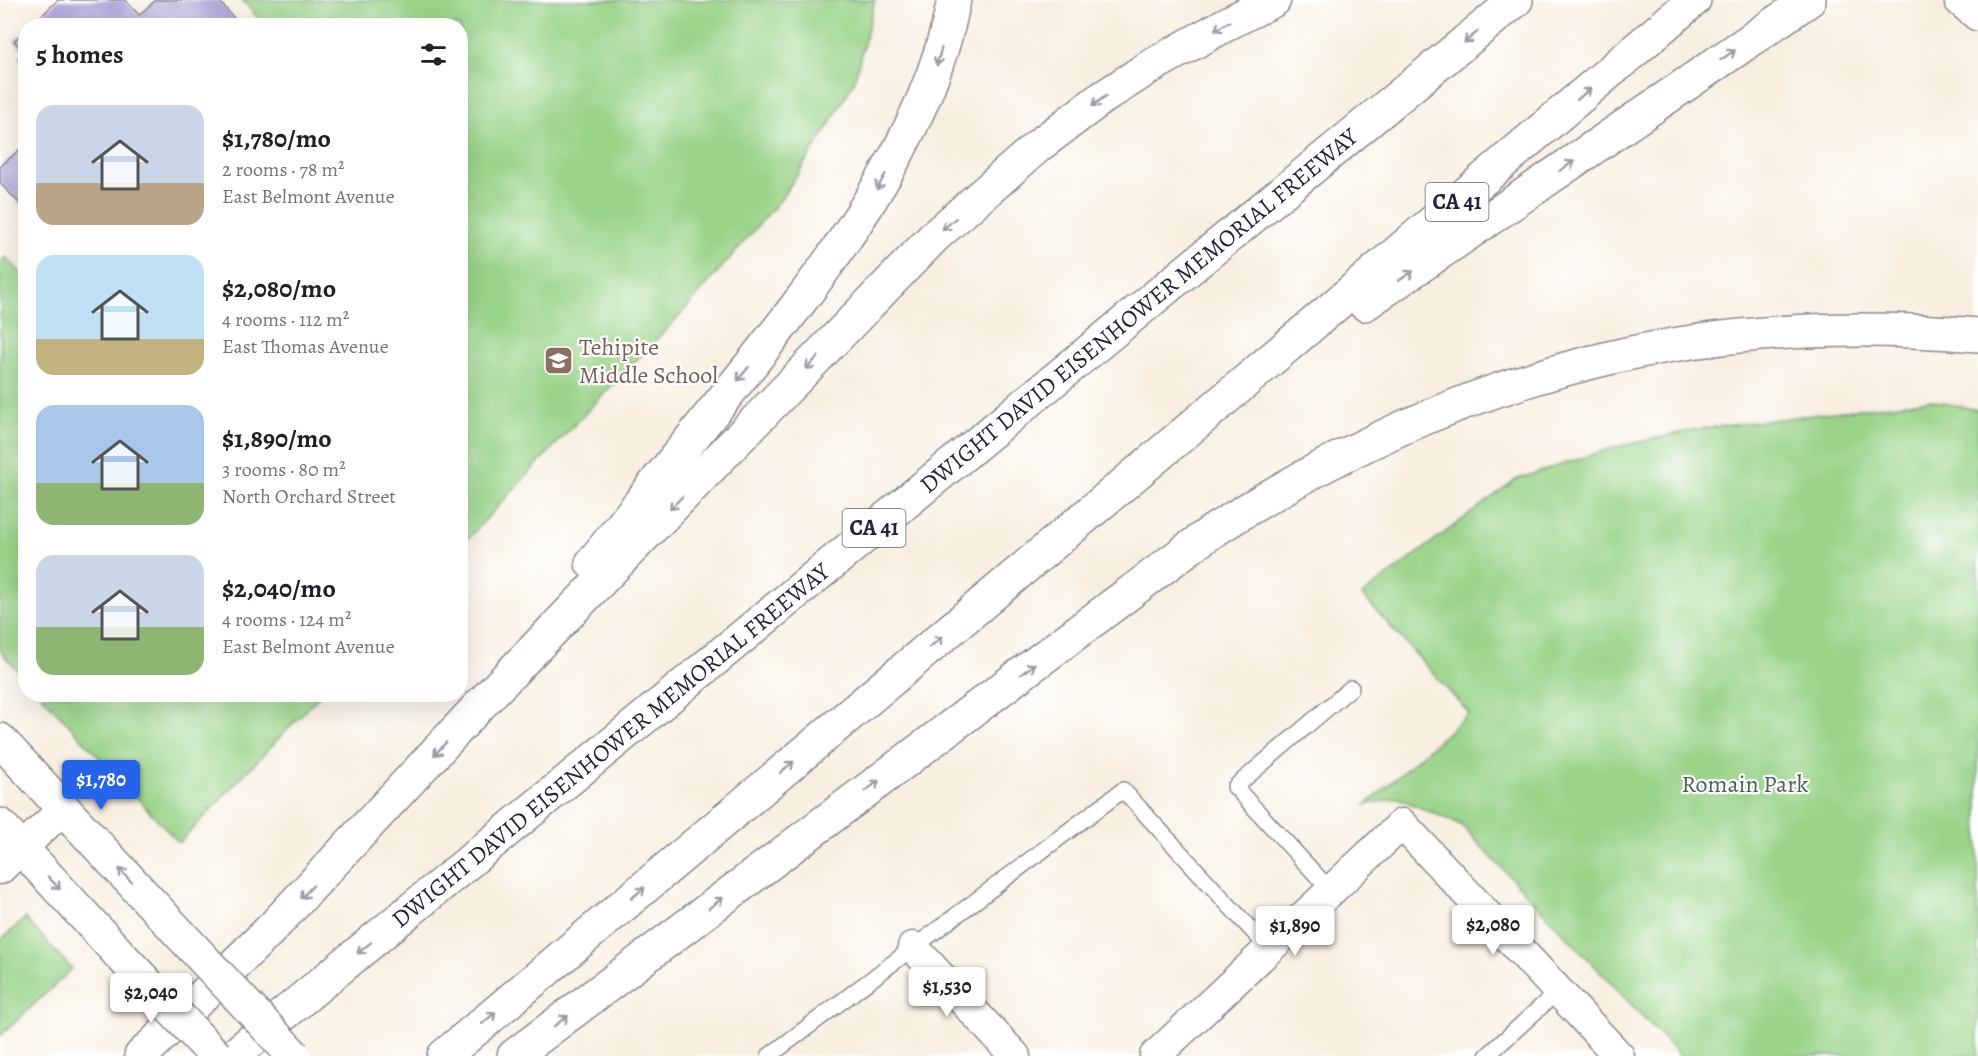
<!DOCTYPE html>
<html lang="en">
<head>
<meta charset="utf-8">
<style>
  :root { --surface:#fff; --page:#f2f2f2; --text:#202124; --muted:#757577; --accent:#2563eb }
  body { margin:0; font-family:Alegreya,serif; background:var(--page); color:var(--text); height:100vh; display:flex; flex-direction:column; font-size:22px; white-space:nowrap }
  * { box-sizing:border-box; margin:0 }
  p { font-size:20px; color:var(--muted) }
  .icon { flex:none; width:33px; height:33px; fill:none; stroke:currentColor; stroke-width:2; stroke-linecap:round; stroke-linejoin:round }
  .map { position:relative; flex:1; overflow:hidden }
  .details { position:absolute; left:18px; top:18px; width:450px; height:684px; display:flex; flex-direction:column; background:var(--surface); border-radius:24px; box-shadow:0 6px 24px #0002 }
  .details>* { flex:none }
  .price { position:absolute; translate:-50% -51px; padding:0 14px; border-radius:6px; background:#fff; color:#222; font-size:20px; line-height:39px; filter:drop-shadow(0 2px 3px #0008) }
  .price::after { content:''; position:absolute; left:50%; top:36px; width:18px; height:14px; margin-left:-9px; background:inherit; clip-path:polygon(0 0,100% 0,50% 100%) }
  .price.current { background:var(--accent); color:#fff }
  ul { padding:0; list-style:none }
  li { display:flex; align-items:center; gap:18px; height:150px; padding:0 18px }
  li span { display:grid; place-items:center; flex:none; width:168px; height:120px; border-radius:18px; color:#555 }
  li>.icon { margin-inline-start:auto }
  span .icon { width:72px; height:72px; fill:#fffc; stroke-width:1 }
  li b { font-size:26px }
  h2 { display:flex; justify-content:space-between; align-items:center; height:72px; padding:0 18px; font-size:26px }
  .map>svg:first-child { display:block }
  .green { fill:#98d387; stroke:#5d7a61; stroke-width:1.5 }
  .building { fill:#a69bd6 }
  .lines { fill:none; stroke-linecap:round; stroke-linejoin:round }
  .lane-casing { stroke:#8d888e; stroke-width:18 }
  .street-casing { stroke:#8d888e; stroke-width:33 }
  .secondary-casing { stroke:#8d888e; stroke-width:36 }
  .highway-casing { stroke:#8d888e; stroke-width:36 }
  .lane { stroke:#fff; stroke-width:15 }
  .street { stroke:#fff; stroke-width:30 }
  .secondary { stroke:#fff; stroke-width:33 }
  .highway { stroke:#fff; stroke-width:33 }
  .secondary-bridge-casing { stroke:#8d888e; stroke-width:36; stroke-linecap:butt }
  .secondary-bridge { stroke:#fff; stroke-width:33 }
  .oneway { stroke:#9c9ca7 }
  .labels { text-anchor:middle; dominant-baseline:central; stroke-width:4.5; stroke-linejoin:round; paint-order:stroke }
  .shield { fill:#fff; stroke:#646476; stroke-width:1.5 }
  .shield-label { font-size:22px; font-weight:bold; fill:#22223b }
  .street-label { font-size:24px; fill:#22223b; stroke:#fff }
  .education-label { font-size:24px; fill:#785e54; stroke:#fff; text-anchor:start }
  .park-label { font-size:24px; fill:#4b6056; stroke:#fff }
</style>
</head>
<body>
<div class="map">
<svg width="1978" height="1056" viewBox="0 0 1978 1056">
  <rect width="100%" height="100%" fill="#fff"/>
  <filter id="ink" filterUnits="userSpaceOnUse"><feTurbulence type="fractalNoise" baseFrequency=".0167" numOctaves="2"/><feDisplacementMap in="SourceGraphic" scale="12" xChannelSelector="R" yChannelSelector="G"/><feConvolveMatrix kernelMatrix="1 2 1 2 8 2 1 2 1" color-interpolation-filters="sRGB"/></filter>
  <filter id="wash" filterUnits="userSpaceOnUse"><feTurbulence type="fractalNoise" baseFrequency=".008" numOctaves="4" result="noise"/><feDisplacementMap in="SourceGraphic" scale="24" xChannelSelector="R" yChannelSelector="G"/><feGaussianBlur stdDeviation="1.35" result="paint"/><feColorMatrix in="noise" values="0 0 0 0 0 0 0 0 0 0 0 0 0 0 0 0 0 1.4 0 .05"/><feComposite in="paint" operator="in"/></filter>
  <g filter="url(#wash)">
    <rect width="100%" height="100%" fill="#f8efe0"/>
    <path class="green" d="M242 0H875L854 82 825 132 781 199 683 312 573 426 461 546 460 26 264 25Z
      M6 257 26 278 25 678 0 651V262Z
      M1931 400 1978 410V1056H1680L1461 825 1398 798 1366 805 1469 713 1362 595 1515 480 1612 448 1698 429Z
      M41 695H320L179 843Z
      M25 918 72 969 0 1036V941Z"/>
    <g id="blocks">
      <path class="building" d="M58 0H125L139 15 156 0H218L241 26H31Z
        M26 30V66L18 58 25 53 14 41Z
        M26 144V210L0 183V167Z"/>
    </g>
  </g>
  <g filter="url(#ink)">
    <use href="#blocks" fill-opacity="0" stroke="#8d888e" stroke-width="1.5"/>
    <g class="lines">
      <defs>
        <path id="lane" d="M1331 891 1235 787 1351 688
          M769 1056 1123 790 1269 949
          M1487 1056 1558 991"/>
        <path id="street" d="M0 869 64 808
          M913 947 1015 1056
          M1155 1056 1402 824 1619 1056"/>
        <path id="secondary" d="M0 740 165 918
          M0 825 123 958"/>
        <g id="highway">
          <path d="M1961 0 1978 14"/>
          <path d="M1365 304 1809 0"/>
          <path d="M592 563C636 508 680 452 725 397 817 282 926 148 954 0"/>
          <path d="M141 1056 271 929 479 706 935 236 1039 145 1099 100 1148 68 1232 21 1274 0"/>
          <path id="s1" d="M233 1056 1516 0"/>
          <path d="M444 1056 1219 404 1694 0"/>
          <path d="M514 1056C660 946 806 836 952 726 1010 682 1069 638 1128 594 1157 573 1186 549 1216 529 1336 452 1470 390 1609 358 1730 329 1855 325 1978 335"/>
        </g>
      </defs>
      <use href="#lane" class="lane-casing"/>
      <use href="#street" class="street-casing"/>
      <use href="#secondary" class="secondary-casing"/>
      <use href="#highway" class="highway-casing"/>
      <use href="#lane" class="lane"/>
      <use href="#street" class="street"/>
      <use href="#secondary" class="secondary"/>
      <use href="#highway" class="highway"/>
      <defs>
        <path id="secondary-bridge" d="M165 918 294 1056
          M123 958 216 1056"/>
      </defs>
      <use href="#secondary-bridge" class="secondary-bridge-casing"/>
      <use href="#secondary-bridge" class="secondary-bridge"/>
    </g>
    <defs><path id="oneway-shaft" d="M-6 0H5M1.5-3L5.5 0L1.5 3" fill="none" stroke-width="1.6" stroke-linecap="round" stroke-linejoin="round" transform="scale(1.5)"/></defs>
    <g class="oneway">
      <use href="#oneway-shaft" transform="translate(1222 26) rotate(150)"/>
      <use href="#oneway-shaft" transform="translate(1471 37) rotate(141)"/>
      <use href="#oneway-shaft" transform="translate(1728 55) rotate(-34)"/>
      <use href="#oneway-shaft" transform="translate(939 57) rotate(105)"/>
      <use href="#oneway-shaft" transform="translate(1584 94) rotate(-40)"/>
      <use href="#oneway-shaft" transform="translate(1099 101) rotate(145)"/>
      <use href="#oneway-shaft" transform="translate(1567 166) rotate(-34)"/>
      <use href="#oneway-shaft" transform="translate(881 182) rotate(120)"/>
      <use href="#oneway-shaft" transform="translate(949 224) rotate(139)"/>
      <use href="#oneway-shaft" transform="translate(1406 276) rotate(-34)"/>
      <use href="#oneway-shaft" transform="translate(812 363) rotate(134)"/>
      <use href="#oneway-shaft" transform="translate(743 374) rotate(129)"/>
      <use href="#oneway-shaft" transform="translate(676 503) rotate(134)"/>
      <use href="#oneway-shaft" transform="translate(936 642) rotate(-40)"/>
      <use href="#oneway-shaft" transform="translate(1028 669) rotate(-37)"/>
      <use href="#oneway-shaft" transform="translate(440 749) rotate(133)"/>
      <use href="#oneway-shaft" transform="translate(787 767) rotate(-40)"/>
      <use href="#oneway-shaft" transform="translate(872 786) rotate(-37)"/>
      <use href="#oneway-shaft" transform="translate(125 875) rotate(-133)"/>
      <use href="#oneway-shaft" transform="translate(54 883) rotate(47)"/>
      <use href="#oneway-shaft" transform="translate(307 892) rotate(133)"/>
      <use href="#oneway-shaft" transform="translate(638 893) rotate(-40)"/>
      <use href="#oneway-shaft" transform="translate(716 903) rotate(-37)"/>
      <use href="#oneway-shaft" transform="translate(364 948) rotate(141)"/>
      <use href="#oneway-shaft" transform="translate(489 1018) rotate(-40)"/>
      <use href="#oneway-shaft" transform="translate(561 1021) rotate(-37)"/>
    </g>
  </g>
  <defs>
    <symbol id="school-square" viewBox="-11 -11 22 22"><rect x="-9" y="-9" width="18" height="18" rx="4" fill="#8d6e63" stroke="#fff"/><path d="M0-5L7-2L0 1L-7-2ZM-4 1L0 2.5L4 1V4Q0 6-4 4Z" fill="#fff"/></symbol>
  </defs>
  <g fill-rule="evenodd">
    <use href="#school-square" x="542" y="344" width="33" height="33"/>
  </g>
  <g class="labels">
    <g class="shield">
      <rect x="1425.5" y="183" width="63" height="38" rx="4.5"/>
      <rect x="842.5" y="509" width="63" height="38" rx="4.5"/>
    </g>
    <g class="shield-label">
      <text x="1457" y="202">CA 41</text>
      <text x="874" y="528">CA 41</text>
    </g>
    <g class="street-label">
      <text stroke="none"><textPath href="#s1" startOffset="1173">DWIGHT DAVID EISENHOWER MEMORIAL FREEWAY</textPath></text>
      <text stroke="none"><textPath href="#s1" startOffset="489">DWIGHT DAVID EISENHOWER MEMORIAL FREEWAY</textPath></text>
    </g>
    <g class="education-label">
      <text x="579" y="347">Tehipite<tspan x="579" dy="28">Middle School</tspan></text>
    </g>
    <g class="park-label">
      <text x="1745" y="784">Romain Park</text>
    </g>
  </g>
</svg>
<b class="price current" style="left:101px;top:811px">$1,780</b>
<b class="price" style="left:1493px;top:956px">$2,080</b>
<b class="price" style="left:1295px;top:957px">$1,890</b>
<b class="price" style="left:947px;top:1018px">$1,530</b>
<b class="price" style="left:151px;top:1024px">$2,040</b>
<section class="details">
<h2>5 homes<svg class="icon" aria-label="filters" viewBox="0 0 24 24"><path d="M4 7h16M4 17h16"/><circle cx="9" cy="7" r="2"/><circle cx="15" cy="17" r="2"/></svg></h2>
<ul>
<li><span style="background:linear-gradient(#c9d6e8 65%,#b9a48a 0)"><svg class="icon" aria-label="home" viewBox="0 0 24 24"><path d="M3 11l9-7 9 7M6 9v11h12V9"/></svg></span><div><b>$1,780/mo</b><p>2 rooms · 78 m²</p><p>East Belmont Avenue</p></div></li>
<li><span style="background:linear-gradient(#bfe0f5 70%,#c2b280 0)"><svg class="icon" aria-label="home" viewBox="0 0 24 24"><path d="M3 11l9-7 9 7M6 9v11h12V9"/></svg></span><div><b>$2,080/mo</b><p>4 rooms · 112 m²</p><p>East Thomas Avenue</p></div></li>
<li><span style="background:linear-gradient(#a9c7e8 65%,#8fb573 0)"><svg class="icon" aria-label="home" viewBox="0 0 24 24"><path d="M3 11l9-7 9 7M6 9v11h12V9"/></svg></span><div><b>$1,890/mo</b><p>3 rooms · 80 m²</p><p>North Orchard Street</p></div></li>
<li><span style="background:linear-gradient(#c9d6e8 60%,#8fb573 0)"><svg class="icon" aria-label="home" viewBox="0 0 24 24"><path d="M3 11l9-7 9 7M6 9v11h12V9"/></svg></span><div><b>$2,040/mo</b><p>4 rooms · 124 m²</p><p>East Belmont Avenue</p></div></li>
</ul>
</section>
</div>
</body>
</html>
